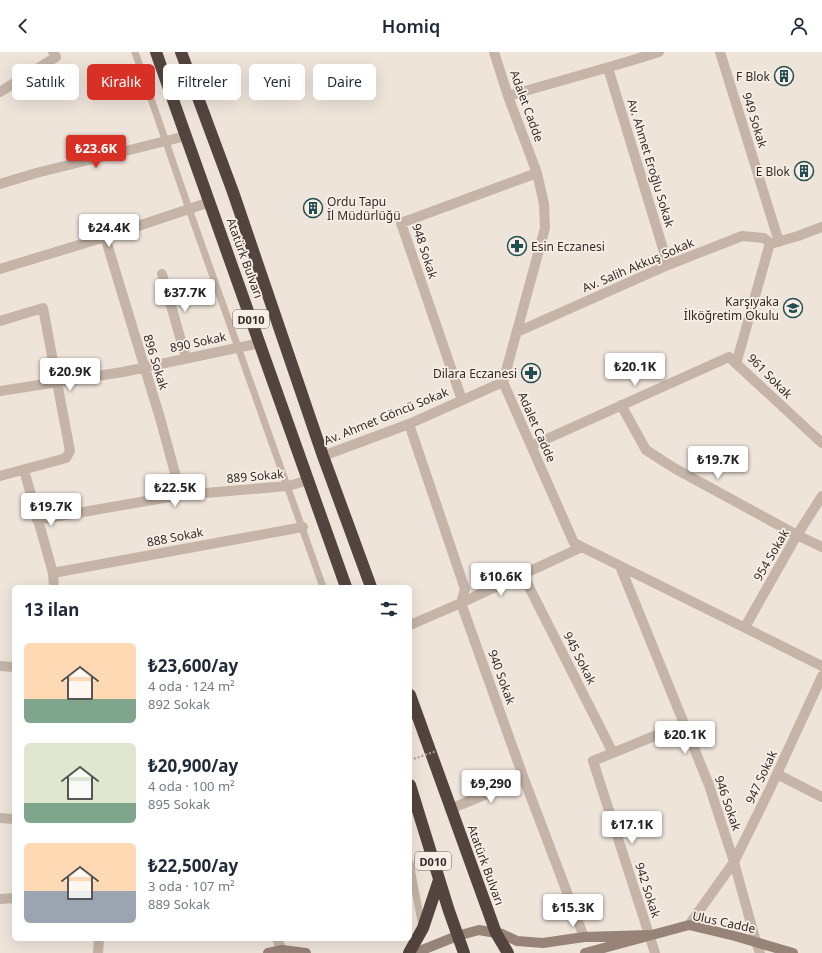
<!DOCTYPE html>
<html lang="tr">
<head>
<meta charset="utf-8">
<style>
  :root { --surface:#fff; --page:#f2f2f3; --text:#1f2937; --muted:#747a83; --accent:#d93025 }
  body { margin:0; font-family:"Noto Sans",sans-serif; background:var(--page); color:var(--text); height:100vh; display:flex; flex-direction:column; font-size:15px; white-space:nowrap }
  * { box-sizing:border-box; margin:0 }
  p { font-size:13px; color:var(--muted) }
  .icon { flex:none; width:22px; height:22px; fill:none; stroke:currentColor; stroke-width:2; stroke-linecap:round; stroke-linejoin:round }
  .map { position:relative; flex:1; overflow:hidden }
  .side { position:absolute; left:12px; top:533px; width:400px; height:356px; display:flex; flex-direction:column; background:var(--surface); border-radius:6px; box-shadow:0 4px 16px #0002 }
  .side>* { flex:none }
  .guide { position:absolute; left:12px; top:12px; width:400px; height:36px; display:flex; gap:8px }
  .price { position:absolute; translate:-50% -34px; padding:0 9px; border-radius:4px; background:#fff; color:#222; font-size:13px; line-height:26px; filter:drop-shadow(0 1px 2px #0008) }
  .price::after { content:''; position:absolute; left:50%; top:24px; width:12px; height:9px; margin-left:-6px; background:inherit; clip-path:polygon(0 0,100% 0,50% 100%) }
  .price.on { background:var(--accent); color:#fff }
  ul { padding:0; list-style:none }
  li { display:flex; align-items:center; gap:12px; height:100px; padding:0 12px }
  li span { display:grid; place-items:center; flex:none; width:112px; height:80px; border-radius:6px; color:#555 }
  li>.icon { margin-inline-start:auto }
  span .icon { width:48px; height:48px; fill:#fffc; stroke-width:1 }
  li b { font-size:17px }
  h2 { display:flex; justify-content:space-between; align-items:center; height:48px; padding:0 12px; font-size:17px }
  .tag { padding:0 14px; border-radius:6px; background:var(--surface); box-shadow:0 4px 16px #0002; font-size:14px; line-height:36px }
  .tag.on { background:var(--accent); color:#fff }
  header { display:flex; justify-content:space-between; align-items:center; height:52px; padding:0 12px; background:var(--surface); font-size:18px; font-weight:600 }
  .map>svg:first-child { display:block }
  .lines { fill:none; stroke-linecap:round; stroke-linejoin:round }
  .lane { stroke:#c5b4a7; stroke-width:7 }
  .street { stroke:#c5b4a7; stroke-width:10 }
  .secondary { stroke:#988379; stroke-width:10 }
  .highway { stroke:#53443f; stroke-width:12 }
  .path-bridge { stroke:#b19e92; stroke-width:2; stroke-dasharray:2 2; stroke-linecap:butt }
  .labels { text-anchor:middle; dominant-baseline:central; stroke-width:3.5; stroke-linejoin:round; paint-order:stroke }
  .shield { fill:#f7eee6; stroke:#6e6560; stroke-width:1 }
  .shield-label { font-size:11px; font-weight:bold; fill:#332a27 }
  .poi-label { font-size:12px; fill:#332a27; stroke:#f7eee6; text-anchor:end }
  .street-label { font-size:12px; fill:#332a27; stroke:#f7eee6 }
</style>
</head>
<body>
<header><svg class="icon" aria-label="back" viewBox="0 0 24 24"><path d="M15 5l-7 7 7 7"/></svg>Homiq<svg class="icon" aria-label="person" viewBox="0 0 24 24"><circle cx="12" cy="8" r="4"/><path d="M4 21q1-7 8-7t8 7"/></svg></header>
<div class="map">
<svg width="822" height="901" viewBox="0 0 822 901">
  <rect width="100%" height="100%" fill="#eee4da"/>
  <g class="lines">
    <path class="lane" d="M135 0 189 157 323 535
      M410 811 422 874"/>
    <path class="street" d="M494 0 508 44 537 121 544 152 545 176 503 330 574 491 822 614
      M720 0 779 190
      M608 16 668 213
      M0 40 56 5 53 0
      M508 44C558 29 609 16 659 0
      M0 132 36 121 186 84
      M105 185 160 366 181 443
      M774 191 798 184 822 175
      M0 217 105 185 210 150
      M162 222 186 306
      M0 269 43 256 70 399 66 406 59 408 0 424
      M517 280 668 213 742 184 764 186 770 191
      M736 312 770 191
      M0 339 123 320 260 291
      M462 348 401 171 537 121
      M621 353 646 398 674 416 797 483 822 495
      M409 372 465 537 461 551 524 727 584 885
      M531 394 729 305 822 391
      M323 404 409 372 503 330
      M24 418 53 521 54 535
      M37 468 181 443 288 434 309 428
      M620 514 709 733 734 810 756 890 760 901
      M53 521 303 475
      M523 523 613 701
      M410 573 461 551 582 495
      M745 575 797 483 822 444
      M0 614 14 615
      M777 722 822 745
      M450 757 524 727
      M0 766 14 767
      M0 847 14 846
      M689 873 734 810 769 739 822 624
      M277 887 282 898
      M98 901 99 887
      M655 901 593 709 684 672"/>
    <path class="secondary" d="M268 901 282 898 306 901
      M415 901 457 884 479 878 502 882 517 889 543 891 584 885 649 883
      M585 901 689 873 735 884 793 901"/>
    <path class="highway" d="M156 0 346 535
      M181 0 233 140 323 404 371 535
      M410 643 496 881 508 901
      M410 733 449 859 464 901
      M409 901 423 876 439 828"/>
    <path class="path-bridge" d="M410 708 437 699"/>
  </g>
  <defs>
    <symbol id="building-ring" viewBox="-11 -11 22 22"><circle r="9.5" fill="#f7eee6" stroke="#214e50" stroke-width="1.5"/><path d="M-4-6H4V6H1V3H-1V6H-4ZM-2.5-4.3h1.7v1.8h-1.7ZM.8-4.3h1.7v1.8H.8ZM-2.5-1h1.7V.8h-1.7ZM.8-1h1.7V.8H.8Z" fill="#214e50"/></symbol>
    <symbol id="pharmacy-ring" viewBox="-11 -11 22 22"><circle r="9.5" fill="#f7eee6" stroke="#214e50" stroke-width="1.5"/><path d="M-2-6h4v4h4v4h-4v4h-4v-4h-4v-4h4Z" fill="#214e50"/></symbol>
    <symbol id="school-ring" viewBox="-11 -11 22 22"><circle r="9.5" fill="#f7eee6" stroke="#214e50" stroke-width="1.5"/><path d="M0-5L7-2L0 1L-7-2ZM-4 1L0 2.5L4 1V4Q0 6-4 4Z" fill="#214e50"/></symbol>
  </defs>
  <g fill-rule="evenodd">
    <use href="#building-ring" x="773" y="13" width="22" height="22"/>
    <use href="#building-ring" x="793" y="108" width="22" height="22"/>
    <use href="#building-ring" x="302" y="145" width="22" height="22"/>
    <use href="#pharmacy-ring" x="506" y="183" width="22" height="22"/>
    <use href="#school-ring" x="782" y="245" width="22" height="22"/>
    <use href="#pharmacy-ring" x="520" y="310" width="22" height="22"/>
  </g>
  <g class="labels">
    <g class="shield">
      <rect x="233" y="258" width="36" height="18" rx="3"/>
      <rect x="415" y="800" width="36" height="18" rx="3"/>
    </g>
    <g class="shield-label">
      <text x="251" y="267">D010</text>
      <text x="433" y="809">D010</text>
    </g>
    <g class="poi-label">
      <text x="770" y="24">F Blok</text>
      <text x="790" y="119">E Blok</text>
      <text x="327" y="149" text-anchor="start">Ordu Tapu<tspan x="327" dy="14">İl Müdürlüğü</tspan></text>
      <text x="531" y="194" text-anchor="start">Esin Eczanesi</text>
      <text x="779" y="249">Karşıyaka<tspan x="779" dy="14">İlköğretim Okulu</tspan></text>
      <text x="517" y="321">Dilara Eczanesi</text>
    </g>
    <g class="street-label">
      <text transform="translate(527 54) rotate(70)">Adalet Cadde</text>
      <text transform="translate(755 68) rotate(73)">949 Sokak</text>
      <text transform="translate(651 111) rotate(73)">Av. Ahmet Eroğlu Sokak</text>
      <text transform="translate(425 199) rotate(72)">948 Sokak</text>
      <text transform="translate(245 206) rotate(70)">Atatürk Bulvarı</text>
      <text transform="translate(638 213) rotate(-23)">Av. Salih Akkuş Sokak</text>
      <text transform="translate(198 290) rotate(-12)">890 Sokak</text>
      <text transform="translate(156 310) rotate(73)">896 Sokak</text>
      <text transform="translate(770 324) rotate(45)">961 Sokak</text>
      <text transform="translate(386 364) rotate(-22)">Av. Ahmet Göncü Sokak</text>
      <text transform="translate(537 375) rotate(66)">Adalet Cadde</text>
      <text transform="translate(255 424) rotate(-5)">889 Sokak</text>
      <text transform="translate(175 485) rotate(-11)">888 Sokak</text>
      <text transform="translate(771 503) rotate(-60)">954 Sokak</text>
      <text transform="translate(580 606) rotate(63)">945 Sokak</text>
      <text transform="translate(502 625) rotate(70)">940 Sokak</text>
      <text transform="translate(761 725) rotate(-65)">947 Sokak</text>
      <text transform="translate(728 751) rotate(71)">946 Sokak</text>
      <text transform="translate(486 813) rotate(70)">Atatürk Bulvarı</text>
      <text transform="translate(648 838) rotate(72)">942 Sokak</text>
      <text transform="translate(724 870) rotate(12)">Ulus Cadde</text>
    </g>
  </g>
</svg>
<b class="price on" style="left:96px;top:117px">₺23.6K</b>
<b class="price" style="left:109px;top:196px">₺24.4K</b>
<b class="price" style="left:185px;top:261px">₺37.7K</b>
<b class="price" style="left:635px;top:335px">₺20.1K</b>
<b class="price" style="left:70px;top:340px">₺20.9K</b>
<b class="price" style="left:718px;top:428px">₺19.7K</b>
<b class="price" style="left:175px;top:456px">₺22.5K</b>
<b class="price" style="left:51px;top:475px">₺19.7K</b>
<b class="price" style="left:501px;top:545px">₺10.6K</b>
<b class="price" style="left:685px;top:703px">₺20.1K</b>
<b class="price" style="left:491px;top:752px">₺9,290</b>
<b class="price" style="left:632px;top:793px">₺17.1K</b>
<b class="price" style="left:573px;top:876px">₺15.3K</b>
<div class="guide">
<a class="tag">Satılık</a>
<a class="tag on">Kiralık</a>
<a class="tag">Filtreler</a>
<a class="tag">Yeni</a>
<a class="tag">Daire</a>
</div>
<section class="side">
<h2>13 ilan<svg class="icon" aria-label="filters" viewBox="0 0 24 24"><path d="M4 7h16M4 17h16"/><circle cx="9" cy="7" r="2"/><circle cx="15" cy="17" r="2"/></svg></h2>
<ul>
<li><span style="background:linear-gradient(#ffd9b3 70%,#7fa58c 0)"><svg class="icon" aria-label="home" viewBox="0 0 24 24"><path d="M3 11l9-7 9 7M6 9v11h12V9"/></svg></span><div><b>₺23,600/ay</b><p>4 oda · 124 m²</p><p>892 Sokak</p></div></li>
<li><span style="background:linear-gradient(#dfe7d0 75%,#7fa58c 0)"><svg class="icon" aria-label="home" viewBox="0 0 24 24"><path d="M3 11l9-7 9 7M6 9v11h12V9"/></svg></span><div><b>₺20,900/ay</b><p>4 oda · 100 m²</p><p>895 Sokak</p></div></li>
<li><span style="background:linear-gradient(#ffd9b3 60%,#9aa5b1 0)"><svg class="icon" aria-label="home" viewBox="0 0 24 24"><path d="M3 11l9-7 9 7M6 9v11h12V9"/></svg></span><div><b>₺22,500/ay</b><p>3 oda · 107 m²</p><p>889 Sokak</p></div></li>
</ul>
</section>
</div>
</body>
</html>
